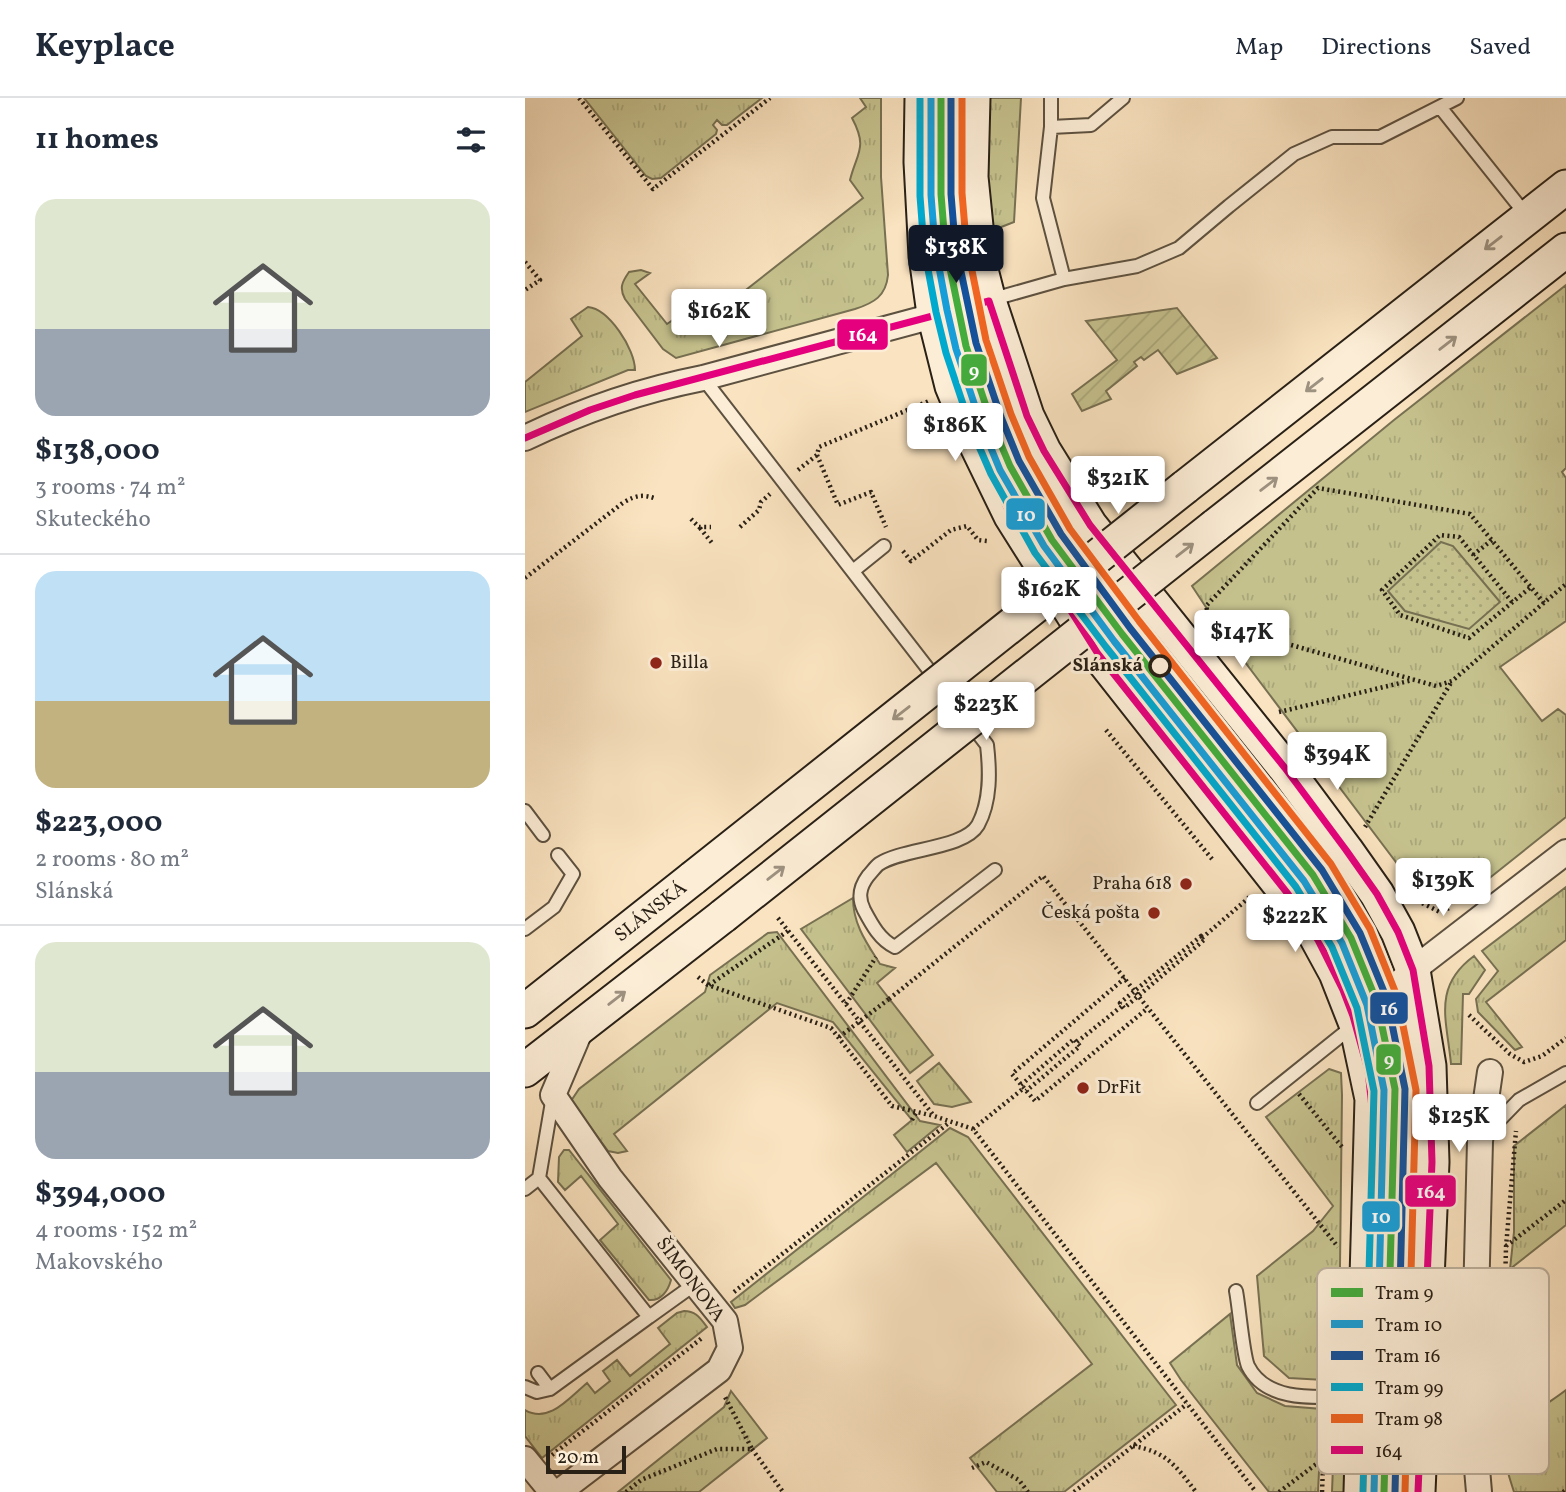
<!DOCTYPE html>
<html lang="en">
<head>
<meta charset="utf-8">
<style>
  :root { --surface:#fff; --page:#f2f2f3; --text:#1f2937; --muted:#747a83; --line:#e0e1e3; --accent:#111827 }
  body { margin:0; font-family:Vollkorn,serif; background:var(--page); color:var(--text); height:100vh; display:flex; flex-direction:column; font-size:26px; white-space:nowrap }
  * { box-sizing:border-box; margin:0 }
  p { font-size:23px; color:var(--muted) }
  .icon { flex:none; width:38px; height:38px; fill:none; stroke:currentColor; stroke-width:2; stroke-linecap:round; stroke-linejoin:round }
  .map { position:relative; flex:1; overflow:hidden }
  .details { display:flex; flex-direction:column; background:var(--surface); width:525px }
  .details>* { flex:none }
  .scale { position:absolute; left:21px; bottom:18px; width:80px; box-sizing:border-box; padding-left:7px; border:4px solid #292016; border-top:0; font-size:19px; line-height:24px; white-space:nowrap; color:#292016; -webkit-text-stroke:5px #fcedd6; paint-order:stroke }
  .price { position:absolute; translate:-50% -60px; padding:0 16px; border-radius:7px; background:#fff; color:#222; font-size:23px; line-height:46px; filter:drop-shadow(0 2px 4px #0008) }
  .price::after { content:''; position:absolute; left:50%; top:42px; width:21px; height:16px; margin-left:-10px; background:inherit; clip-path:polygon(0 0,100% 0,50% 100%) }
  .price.on { background:var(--accent); color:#fff }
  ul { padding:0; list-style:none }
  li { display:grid; align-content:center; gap:14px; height:371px; padding:0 35px }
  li+li { border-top:2px solid var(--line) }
  li span { display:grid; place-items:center; height:217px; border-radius:21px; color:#555 }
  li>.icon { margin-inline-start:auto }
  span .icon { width:126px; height:126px; fill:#fffc; stroke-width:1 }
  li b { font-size:30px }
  h2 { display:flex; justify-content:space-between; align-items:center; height:84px; padding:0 35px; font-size:30px }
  header { display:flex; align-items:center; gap:42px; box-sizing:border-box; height:98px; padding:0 35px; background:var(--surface); border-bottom:2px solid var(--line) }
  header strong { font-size:33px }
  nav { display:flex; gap:38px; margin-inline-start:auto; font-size:24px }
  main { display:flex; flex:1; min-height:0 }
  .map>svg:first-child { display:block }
  .grass { fill:url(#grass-tufts); stroke:#777052; stroke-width:2 }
  .park { fill:url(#park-dots); stroke:#777052; stroke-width:2 }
  .garden { fill:url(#garden-furrows); stroke:#777052; stroke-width:2 }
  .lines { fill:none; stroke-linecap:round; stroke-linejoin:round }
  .lane-casing { stroke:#5d5140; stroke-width:16 }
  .street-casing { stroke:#5d5140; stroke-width:28 }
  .secondary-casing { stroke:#292016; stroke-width:37 }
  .path { stroke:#292016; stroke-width:4.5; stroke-dasharray:2 3.5; stroke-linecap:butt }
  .lane { stroke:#fcedd6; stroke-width:12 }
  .street { stroke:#fcedd6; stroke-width:24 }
  .secondary { stroke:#fcedd6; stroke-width:33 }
  .secondary-bridge-casing { stroke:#292016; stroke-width:37; stroke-linecap:butt }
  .path-bridge { stroke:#292016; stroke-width:4.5; stroke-dasharray:2 3.5; stroke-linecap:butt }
  .secondary-bridge { stroke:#fcedd6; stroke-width:33 }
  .bus-1-casing { stroke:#fcedd6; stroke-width:12 }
  .bus-1 { stroke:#e5007d; stroke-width:7 }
  .tram-1-casing { stroke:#fcedd6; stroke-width:12 }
  .tram-2-casing { stroke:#fcedd6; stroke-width:12 }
  .tram-3-casing { stroke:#fcedd6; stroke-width:12 }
  .tram-4-casing { stroke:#fcedd6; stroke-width:12 }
  .tram-5-casing { stroke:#fcedd6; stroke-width:12 }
  .tram-1 { stroke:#43ac3c; stroke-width:7 }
  .tram-2 { stroke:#179ed8; stroke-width:7 }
  .tram-3 { stroke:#13519c; stroke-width:7 }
  .tram-4 { stroke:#00a9ce; stroke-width:7 }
  .tram-5 { stroke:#f26522; stroke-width:7 }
  .oneway { stroke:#9d9180 }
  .poi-dot { fill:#8f2418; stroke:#fcedd6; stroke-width:2.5 }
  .stop-dot { fill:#fcedd6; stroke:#292016; stroke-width:3.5 }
  .labels { text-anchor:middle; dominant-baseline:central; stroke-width:6; stroke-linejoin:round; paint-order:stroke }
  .poi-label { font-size:19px; fill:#292016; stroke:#fcedd6; text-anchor:start }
  .stop-label { font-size:19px; font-weight:bold; fill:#292016; stroke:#fcedd6; text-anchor:end }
  .street-label { font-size:19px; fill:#292016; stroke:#fcedd6 }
  .key { fill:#fcedd6; stroke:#bdb09c; stroke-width:2 }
  .key-label { font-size:19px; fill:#292016 }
  .line-badge { stroke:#fcedd6; stroke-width:2.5 }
  .badge-label { font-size:19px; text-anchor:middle; font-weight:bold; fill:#fff }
</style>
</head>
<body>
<header>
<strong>Keyplace</strong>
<nav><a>Map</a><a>Directions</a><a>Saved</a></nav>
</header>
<main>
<section class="details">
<h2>11 homes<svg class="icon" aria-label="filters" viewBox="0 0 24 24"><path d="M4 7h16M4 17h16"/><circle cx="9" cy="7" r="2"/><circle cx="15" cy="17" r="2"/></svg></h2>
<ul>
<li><span style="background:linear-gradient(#dfe7d0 60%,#9aa5b1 0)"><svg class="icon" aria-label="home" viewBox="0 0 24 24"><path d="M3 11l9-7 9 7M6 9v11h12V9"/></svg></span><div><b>$138,000</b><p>3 rooms · 74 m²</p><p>Skuteckého</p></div></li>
<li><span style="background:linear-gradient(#bfe0f5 60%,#c2b280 0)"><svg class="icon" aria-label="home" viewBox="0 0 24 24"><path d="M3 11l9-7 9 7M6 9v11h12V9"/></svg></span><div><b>$223,000</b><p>2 rooms · 80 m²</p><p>Slánská</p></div></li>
<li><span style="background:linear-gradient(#dfe7d0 60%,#9aa5b1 0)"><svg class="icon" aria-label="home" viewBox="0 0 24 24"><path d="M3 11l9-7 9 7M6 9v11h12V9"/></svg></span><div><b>$394,000</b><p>4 rooms · 152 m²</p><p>Makovského</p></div></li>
</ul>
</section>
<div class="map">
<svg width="1041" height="1394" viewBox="0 0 1041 1394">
  <defs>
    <pattern id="grass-tufts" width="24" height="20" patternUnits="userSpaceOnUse" patternTransform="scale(1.75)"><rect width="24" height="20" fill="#c5c18d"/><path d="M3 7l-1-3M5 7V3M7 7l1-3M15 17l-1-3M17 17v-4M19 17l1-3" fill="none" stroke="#a9a679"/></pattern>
    <pattern id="park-dots" width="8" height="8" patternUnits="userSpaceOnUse" patternTransform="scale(1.75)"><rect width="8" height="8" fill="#c5c18d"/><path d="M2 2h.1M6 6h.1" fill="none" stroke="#a9a679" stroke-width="1.8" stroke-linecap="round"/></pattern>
    <pattern id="garden-furrows" width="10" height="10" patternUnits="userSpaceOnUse" patternTransform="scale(1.75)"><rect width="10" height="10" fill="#c5c18d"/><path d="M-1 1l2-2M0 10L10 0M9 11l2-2" fill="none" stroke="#a9a679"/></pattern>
  </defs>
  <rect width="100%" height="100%" fill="#fae3c0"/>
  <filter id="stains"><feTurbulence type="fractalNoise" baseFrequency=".00286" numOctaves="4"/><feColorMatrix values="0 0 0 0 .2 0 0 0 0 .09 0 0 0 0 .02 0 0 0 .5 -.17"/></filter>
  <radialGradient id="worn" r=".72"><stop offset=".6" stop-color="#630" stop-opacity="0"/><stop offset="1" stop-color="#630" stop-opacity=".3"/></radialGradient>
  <path class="grass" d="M59 0H237L202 27H197L192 22 188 27 192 32 191 36 136 80 127 81 121 78Z
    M335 0H356V79L363 177C361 198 349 205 330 211L151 260 138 251 100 201C94 190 97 184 104 174L116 172 125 175 110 186 142 226 158 215 171 231 338 100 325 82C332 54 343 50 327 20L341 9Z
    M462 0H496L489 124 466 133 460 77Z
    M1041 187V370L1037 374 1041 380V523L975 569 1017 623 1033 611 1041 617V719L947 794 922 806 895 796 698 535 667 488 869 322Z
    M63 209C84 211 110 251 110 272H103L0 314V284L57 238 46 221Z
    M1041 789V842L961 904 997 949 990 952 953 914 951 901 973 873 957 853Z
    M328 800C328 826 341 844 355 866L370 870 352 885 408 957 385 975 276 831Z
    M252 834 395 1023 415 1027 382 1054 369 1037 387 1022 308 924 252 905 89 1036 102 1053 93 1055 83 1053 46 1003 54 991 180 894 185 877 243 835Z
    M949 858 960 872 944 896H938L936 966H926C922 922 907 889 949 858Z
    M414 965 446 1004 427 1009 409 1006 392 983Z
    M804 971 816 975 817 997 815 1169 810 1256 798 1269 799 1282 764 1280 739 1258 732 1178 788 1133 808 1108 741 1019Z
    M1041 1007V1127L985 1171 989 1134V1048Z
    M425 1030 443 1039 651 1307 539 1394H472L445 1360 567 1266 411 1065 220 1207 210 1210 206 1204Z
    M39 1052H44L146 1182C143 1193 136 1203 124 1202L75 1142 93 1126 56 1078 40 1092 33 1084 34 1059Z
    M159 1213C171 1213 175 1220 182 1229L17 1360 0 1338V1312C24 1326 44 1300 62 1285L70 1295 85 1283 78 1273 92 1262 105 1278 145 1246 133 1230 152 1215Z
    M705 1216 712 1267 732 1295 760 1308 797 1311 793 1394H744L656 1282 645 1265Z
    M1041 1292V1394H989C986 1384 981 1372 981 1361 979 1328 1018 1310 1041 1292Z
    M206 1293 242 1340 174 1394H93L199 1309Z
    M810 1317 822 1342 820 1394H807Z"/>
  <path class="park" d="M916 444 928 448 975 504 944 531 880 513 863 493Z"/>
  <path class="garden" d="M652 210 692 260 652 276 633 252 619 262 616 259 609 264 612 268 581 293 586 301 557 313 547 296 592 262 561 223Z"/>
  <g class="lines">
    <defs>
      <path id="lane" d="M526 0V29L518 100 539 181
        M915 9 1002 118
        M526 29 566 27 598 0
        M465 202 539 181 612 168 654 150 704 108 769 56 807 39H855L932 0
        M178 280 462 647C465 673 466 703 453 727 439 751 378 750 354 766 350 769 347 774 343 778 334 790 333 800 339 812 347 827 355 842 370 849L470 772
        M328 473 359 448
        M0 713 18 737
        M0 831 29 809 48 776 33 757
        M732 1005 828 928
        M959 1038 994 1002 1041 975
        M14 1080 124 1219 170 1186
        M0 1091 14 1080 28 998
        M711 1193C714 1208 718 1257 723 1268 743 1308 800 1298 837 1298
        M13 1275 25 1291
        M0 1289 12 1294 25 1291 124 1219
        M948 1310 973 1300H988"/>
      <path id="street" d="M0 340C56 313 117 292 178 280L464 203
        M831 926 888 872 1041 754
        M0 1361 27 1394
        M34 1394 194 1272 205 1250 200 1223 85 1080 28 997 56 931
        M954 1394 948 1324 955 1043 965 974"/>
      <path id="secondary" d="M397 0 396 64 401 158 409 216 427 288 451 346 486 418 573 556 781 820 811 875 831 926 847 1001 836 1394
        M448 0 446 79 455 168 464 203 502 318 519 353 565 427 760 670 821 752 852 796 873 834 888 872 904 968 907 1064 893 1394
        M660 389 1041 89
        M690 428 1041 152
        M0 913 168 780
        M0 972 198 818"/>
    </defs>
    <use href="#lane" class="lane-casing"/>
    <use href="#street" class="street-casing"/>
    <use href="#secondary" class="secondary-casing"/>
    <path class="path" d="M54 0 128 91 245 0
      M0 164 15 182 0 192
      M292 357 313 407 346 394 361 429
      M273 372 292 357 294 349 404 303
      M166 421 174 429H186
      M215 429 234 412 236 404 245 396
      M175 430 187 445
      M378 453 386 463 426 432 442 428 453 442 462 443
      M948 457 967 442
      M0 480 99 404C112 397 118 396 132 401
      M987 504 934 439 915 437 857 492 875 517 944 540 1006 489
      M1019 505 945 416 793 390 681 508 685 524 911 588 927 583 1041 486
      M754 614 888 582
      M581 632 687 761
      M840 729 927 583
      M889 798 895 804 915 814 924 810
      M253 820 409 1018 448 1031 731 1394
      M676 838 679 842 599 910 595 905Z
      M677 840 727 797
      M173 879 183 887 306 930 367 1008 409 1018
      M600 880 487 976 510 1003 623 910
      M184 887 263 833
      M364 901 518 778 813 1149
      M321 906 351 859
      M944 917 985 956 999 964 1017 958 1041 940
      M552 944 597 908
      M496 987 549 941 555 948 501 993
      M774 996 817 1049
      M387 1022 392 1013
      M448 1031 499 990
      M981 1148 1041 1102
      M209 1194 425 1024
      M978 1270 981 1149 991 1033
      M974 1342 981 1333 977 1319
      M608 1348C642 1354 651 1368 671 1394
      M227 1351 258 1394
      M27 1357 177 1240
      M447 1370 461 1364 494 1382 503 1394
      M101 1394 116 1382 192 1351H227L199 1297
      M549 1394 662 1306
      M754 1394 798 1361
      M797 1394 800 1318
      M1038 1394 1041 1392"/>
    <use href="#lane" class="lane"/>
    <use href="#street" class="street"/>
    <use href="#secondary" class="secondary"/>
    <defs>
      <path id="secondary-bridge" d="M168 780 660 389
        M198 818 690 428"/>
    </defs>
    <use href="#secondary-bridge" class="secondary-bridge-casing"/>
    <path class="path-bridge" d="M314 939 364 901"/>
    <use href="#secondary-bridge" class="secondary-bridge"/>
    <defs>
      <path id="bus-1" d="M0 340 65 312 110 297 464 203 502 318 519 353 565 427 760 670 821 752 852 796 873 834 888 872 904 968 907 1064 893 1394
        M457 358 486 418 573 556 763 796 793 842 818 892 828 918 843 972 848 1020 845 1081"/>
    </defs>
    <use href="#bus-1" class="bus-1-casing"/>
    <use href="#bus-1" class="bus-1"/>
    <defs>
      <path id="tram-1" d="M416 0V96L420 146 441 248 466 323 485 368 527 442 597 536 788 777 826 840 852 904 870 991 859 1394"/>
      <path id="tram-2" d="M406 0V97L410 148 422 212 431 251 456 326 475 372 519 448 589 543 779 783 817 845 842 907 859 992 849 1394"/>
      <path id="tram-3" d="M426 0V96L430 145 451 245 476 319 494 363 536 436 605 530 797 772 835 835 862 901 880 991 870 1394"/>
      <path id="tram-4" d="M395 0V98L399 150 411 214 421 255 446 330 466 376 510 455 581 549 771 789 807 849 832 910 849 993 838 1393"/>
      <path id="tram-5" d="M437 0V95L441 143 461 242 486 316 504 359 545 431 614 523 806 766 845 831 872 898 891 992 880 1394"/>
    </defs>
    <use href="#tram-1" class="tram-1-casing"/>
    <use href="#tram-2" class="tram-2-casing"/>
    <use href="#tram-3" class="tram-3-casing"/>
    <use href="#tram-4" class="tram-4-casing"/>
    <use href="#tram-5" class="tram-5-casing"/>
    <use href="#tram-1" class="tram-1"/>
    <use href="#tram-2" class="tram-2"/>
    <use href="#tram-3" class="tram-3"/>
    <use href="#tram-4" class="tram-4"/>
    <use href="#tram-5" class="tram-5"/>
  </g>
  <defs><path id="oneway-shaft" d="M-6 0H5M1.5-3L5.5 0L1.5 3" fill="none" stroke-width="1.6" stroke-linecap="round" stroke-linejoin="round" transform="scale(1.75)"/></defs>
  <g class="oneway">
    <use href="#oneway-shaft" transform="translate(968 145) rotate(142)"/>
    <use href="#oneway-shaft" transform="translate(923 245) rotate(-38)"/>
    <use href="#oneway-shaft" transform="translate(789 287) rotate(142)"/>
    <use href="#oneway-shaft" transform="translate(744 386) rotate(-38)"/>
    <use href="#oneway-shaft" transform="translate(660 452) rotate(-38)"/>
    <use href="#oneway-shaft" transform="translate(376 615) rotate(142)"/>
    <use href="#oneway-shaft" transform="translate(251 775) rotate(-38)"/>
    <use href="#oneway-shaft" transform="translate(92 900) rotate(-38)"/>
  </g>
  <g class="poi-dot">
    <circle cx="131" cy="565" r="7"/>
    <circle cx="661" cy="786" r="7"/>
    <circle cx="629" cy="815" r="7"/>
    <circle cx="558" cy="990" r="7"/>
  </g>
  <circle class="stop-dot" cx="635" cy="568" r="10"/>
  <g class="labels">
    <g class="poi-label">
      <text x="145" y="565">Billa</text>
      <text x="647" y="786" text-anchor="end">Praha 618</text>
      <text x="615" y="815" text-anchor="end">Česká pošta</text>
      <text x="572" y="990">DrFit</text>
    </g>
    <g class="stop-label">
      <text x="618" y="568">Slánská</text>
    </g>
    <g class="street-label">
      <text transform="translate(126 814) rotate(-38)">SLÁNSKÁ</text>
      <text transform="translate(165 1182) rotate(53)">ŠIMONOVA</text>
    </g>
  </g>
  <rect x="792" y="1170" width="232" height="206" rx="10" class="key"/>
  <rect x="806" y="1190" width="32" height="9" fill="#43ac3c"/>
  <rect x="806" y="1222" width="32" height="8" fill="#179ed8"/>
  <rect x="806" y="1253" width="32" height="9" fill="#13519c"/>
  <rect x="806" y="1285" width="32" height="8" fill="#00a9ce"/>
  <rect x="806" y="1316" width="32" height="9" fill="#f26522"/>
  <rect x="806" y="1348" width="32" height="8" fill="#e5007d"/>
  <g class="key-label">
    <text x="850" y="1201">Tram 9</text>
    <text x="850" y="1233">Tram 10</text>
    <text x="850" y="1264">Tram 16</text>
    <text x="850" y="1296">Tram 99</text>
    <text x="850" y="1327">Tram 98</text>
    <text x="850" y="1359">164</text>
  </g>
  <g class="line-badge">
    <rect x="311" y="220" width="53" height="33" rx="7" fill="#e5007d"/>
    <rect x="435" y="255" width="28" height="34" rx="7" fill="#43ac3c"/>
    <rect x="480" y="399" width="41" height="34" rx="7" fill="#179ed8"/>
    <rect x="844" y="893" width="40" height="34" rx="7" fill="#13519c"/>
    <rect x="850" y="945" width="27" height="33" rx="7" fill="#43ac3c"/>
    <rect x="879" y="1076" width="53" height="34" rx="7" fill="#e5007d"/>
    <rect x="836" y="1102" width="40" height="33" rx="7" fill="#179ed8"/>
  </g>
  <g class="badge-label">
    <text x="338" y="243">164</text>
    <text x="449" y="279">9</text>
    <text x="501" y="423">10</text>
    <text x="864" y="917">16</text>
    <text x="864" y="968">9</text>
    <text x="906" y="1100">164</text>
    <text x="856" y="1125">10</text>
  </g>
  <rect width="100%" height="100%" filter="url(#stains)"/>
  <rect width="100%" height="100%" fill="url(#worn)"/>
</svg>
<div class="scale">20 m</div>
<b class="price on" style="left:431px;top:187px">$138K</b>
<b class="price" style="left:194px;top:251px">$162K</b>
<b class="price" style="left:430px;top:365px">$186K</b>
<b class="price" style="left:593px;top:418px">$321K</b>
<b class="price" style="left:524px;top:529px">$162K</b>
<b class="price" style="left:717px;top:572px">$147K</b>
<b class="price" style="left:461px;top:644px">$223K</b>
<b class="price" style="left:812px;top:694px">$394K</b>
<b class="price" style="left:918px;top:820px">$139K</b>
<b class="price" style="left:770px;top:856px">$222K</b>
<b class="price" style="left:934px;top:1056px">$125K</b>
</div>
</main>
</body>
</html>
